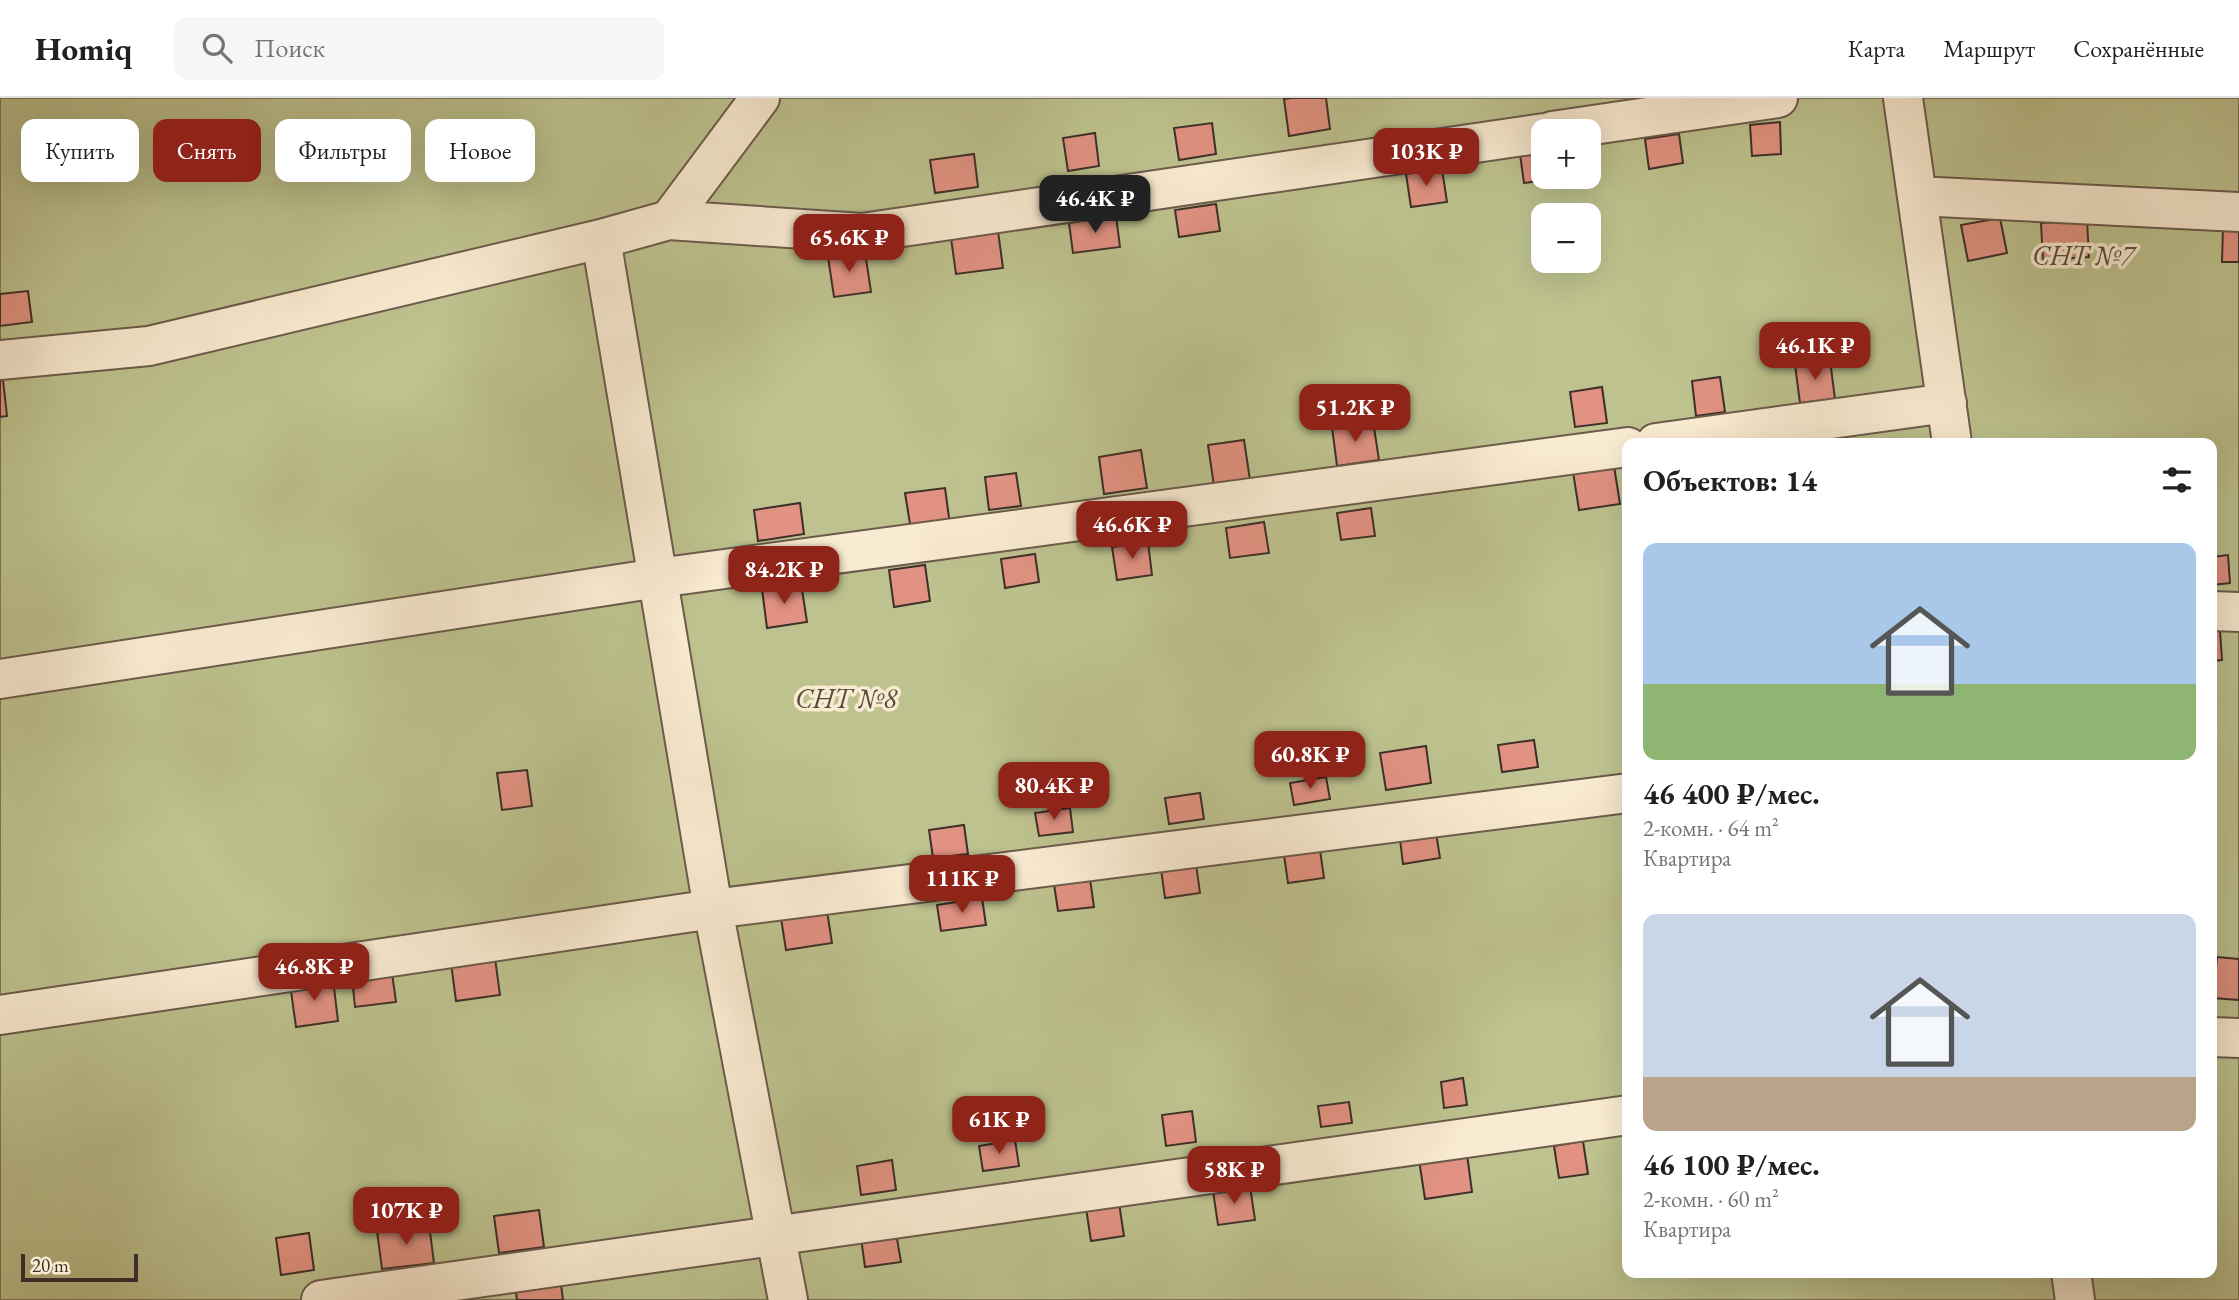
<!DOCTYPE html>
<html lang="ru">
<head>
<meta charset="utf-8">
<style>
  :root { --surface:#fff; --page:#f6f6f6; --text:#202124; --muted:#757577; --line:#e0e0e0; --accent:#8f2418 }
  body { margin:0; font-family:"EB Garamond",serif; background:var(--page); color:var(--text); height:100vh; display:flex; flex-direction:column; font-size:26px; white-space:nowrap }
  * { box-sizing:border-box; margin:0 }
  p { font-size:23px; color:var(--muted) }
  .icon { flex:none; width:38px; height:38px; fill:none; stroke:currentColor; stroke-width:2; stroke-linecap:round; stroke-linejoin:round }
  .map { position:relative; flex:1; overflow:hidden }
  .details { position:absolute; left:1622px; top:340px; width:595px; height:840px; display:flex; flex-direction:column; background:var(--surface); border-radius:14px; box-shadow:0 7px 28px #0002 }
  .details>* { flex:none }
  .banner { position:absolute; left:21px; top:21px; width:665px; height:63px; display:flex; gap:14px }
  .tools { position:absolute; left:1531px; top:21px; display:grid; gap:14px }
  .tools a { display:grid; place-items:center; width:70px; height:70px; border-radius:14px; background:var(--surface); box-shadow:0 7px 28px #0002; font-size:35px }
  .scale { position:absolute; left:21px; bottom:18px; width:117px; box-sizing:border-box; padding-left:7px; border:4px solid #3e2f28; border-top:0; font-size:19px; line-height:24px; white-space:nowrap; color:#3e2f28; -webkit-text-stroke:5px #f9ebd1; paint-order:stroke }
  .price { position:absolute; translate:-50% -60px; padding:0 16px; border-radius:14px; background:var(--accent); color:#fff; font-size:23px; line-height:46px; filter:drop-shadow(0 2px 4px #0008) }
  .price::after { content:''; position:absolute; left:50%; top:42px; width:21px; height:16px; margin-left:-10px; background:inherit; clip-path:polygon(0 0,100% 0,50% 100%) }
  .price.current { background:#222; color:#fff }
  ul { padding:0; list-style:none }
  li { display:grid; align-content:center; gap:14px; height:371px; padding:0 21px }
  li span { display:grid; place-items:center; height:217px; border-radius:14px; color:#555 }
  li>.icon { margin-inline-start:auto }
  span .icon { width:126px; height:126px; fill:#fffc; stroke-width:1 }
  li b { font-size:30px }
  h2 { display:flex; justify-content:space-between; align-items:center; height:84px; padding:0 21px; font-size:30px }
  .pill { padding:0 24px; border-radius:14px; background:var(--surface); box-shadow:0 7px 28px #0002; font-size:24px; line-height:63px }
  .pill.current { background:var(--accent); color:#fff }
  header { display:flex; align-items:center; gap:42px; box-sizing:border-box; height:98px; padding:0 35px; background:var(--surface); border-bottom:2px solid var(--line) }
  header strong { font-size:33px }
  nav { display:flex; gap:38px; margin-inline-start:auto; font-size:24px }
  .search { width:490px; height:63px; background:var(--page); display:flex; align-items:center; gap:18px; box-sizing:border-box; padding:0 24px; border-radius:14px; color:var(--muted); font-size:26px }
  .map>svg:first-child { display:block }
  .green { fill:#bdc28e; stroke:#7e785b; stroke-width:2; fill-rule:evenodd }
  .building { fill:#e19282; stroke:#3e2f28; stroke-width:2 }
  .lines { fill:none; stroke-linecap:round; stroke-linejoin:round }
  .minor-casing { stroke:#6c5b4c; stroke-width:42 }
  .minor { stroke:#f9ebd1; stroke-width:38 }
  .labels { text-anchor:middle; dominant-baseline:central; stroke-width:7; stroke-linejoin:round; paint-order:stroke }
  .park-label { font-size:28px; font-style:italic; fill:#574c3c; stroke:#f9ebd1 }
</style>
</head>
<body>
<header>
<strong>Homiq</strong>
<div class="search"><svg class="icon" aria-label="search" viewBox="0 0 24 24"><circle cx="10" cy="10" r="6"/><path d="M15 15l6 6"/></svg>Поиск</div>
<nav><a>Карта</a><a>Маршрут</a><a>Сохранённые</a></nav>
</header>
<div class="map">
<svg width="2239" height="1202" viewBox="0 0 2239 1202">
  <rect width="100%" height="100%" fill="#f6e0b8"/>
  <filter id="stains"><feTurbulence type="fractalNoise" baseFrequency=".00286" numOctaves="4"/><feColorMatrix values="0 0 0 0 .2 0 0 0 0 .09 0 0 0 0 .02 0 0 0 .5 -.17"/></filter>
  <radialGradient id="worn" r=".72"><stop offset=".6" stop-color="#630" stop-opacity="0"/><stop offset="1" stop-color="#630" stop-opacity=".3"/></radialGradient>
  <path class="green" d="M0 0H2239V1202H0ZM1544 33H1589V79H1544ZM1544 117H1589V163H1544ZM1628 345H2212V1174H1628Z"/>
  <path class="building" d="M1292 0H1326L1330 31 1289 38 1284 1Z
    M1780 24 1781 56 1752 58 1750 27Z
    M1212 25 1216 56 1179 62 1174 30Z
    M1095 35 1099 68 1068 73 1063 40Z
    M1679 36 1683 65 1649 71 1645 41Z
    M1544 52V79H1554V81L1524 85 1520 56Z
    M974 56 978 89 935 95 930 62Z
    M1442 71 1447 104 1411 109 1406 76Z
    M1216 106 1220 133 1179 139 1175 112Z
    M1116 118 1120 149 1073 155 1069 125Z
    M2000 120 2007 155 1968 163 1961 127Z
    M2087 122 2089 159 2043 162 2041 125Z
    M2223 129 2239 130V164H2222Z
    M998 133 1003 170 956 176 951 140Z
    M865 154 871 194 834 199 828 159Z
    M28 193 32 224 0 228V196Z
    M1830 262 1835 301 1800 305 1795 267Z
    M1720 279 1725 314 1696 318 1692 283Z
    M3 282 7 318 0 319V283Z
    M1602 289 1607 325 1575 329 1570 294Z
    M1373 323 1379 362 1337 368 1332 329Z
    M1244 342 1250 382 1214 388 1208 347Z
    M1141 352 1147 390 1104 396 1099 359Z
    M1614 368 1620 406 1579 412 1573 374Z
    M1016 375 1021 408 989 412 985 379Z
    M945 390 950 427 911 432 905 395Z
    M800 405 804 436 758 443 754 412Z
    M1371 410 1375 438 1341 442 1337 415Z
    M1264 424 1269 455 1230 460 1226 430Z
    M1148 444 1152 477 1117 482 1112 449Z
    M1035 456 1039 484 1005 490 1001 461Z
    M2228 457 2230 485 2212 487V459Z
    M925 467 930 503 894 509 889 472Z
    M801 485 807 524 767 530 762 491Z
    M2212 533H2220L2222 562 2212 563Z
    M1534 642 1538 669 1502 674 1498 647Z
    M1426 648 1431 685 1386 692 1380 655Z
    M527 672 532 708 502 712 497 675Z
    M1326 679 1330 701 1294 707 1290 685Z
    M1200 695 1204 721 1169 726 1165 700Z
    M1070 710 1073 734 1039 738 1035 715Z
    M964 727 968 756 933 760 929 732Z
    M1435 728 1440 760 1403 766 1399 733Z
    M1320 752 1324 780 1288 785 1284 757Z
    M1196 766 1200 795 1165 800 1161 771Z
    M1090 781 1094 809 1058 813 1054 786Z
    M982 800 986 827 941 833 937 807Z
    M827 813 832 845 786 852 781 820Z
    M2217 859 2239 861V902L2213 900Z
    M495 860 500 897 456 903 451 865Z
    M392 875 396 904 355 909 352 880Z
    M333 881 338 923 296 929 290 886Z
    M1463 980 1467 1007 1444 1010 1441 984Z
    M1349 1004 1352 1025 1321 1029 1318 1008Z
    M1192 1013 1196 1044 1166 1048 1162 1017Z
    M1015 1042 1019 1068 983 1073 979 1048Z
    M1583 1043 1588 1076 1559 1080 1554 1048Z
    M1467 1056 1472 1094 1425 1101 1419 1062Z
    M892 1062 896 1092 861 1097 857 1068Z
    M1250 1088 1255 1122 1218 1127 1213 1093Z
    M1119 1105 1124 1138 1091 1143 1086 1110Z
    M539 1112 544 1149 499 1155 494 1118Z
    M429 1126 434 1165 382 1171 377 1133Z
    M309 1135 314 1172 281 1177 276 1140Z
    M896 1135 901 1164 865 1169 861 1140Z
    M560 1179 563 1202H517L515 1185Z"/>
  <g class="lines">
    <defs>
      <path id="minor" d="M1903 0 1952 345
        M1552 33 1778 0
        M1917 98 2239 114
        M669 122 862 135 1544 35
        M601 141 713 811 788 1202
        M0 262 149 248 601 141 669 122 760 0
        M1656 345 1947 305
        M2212 513 2239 514
        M0 581 658 480 1628 349
        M0 917 713 811 1628 695
        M2212 939 2239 940
        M2071 1174 2075 1202
        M321 1202 1628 1017"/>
    </defs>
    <use href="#minor" class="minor-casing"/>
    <use href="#minor" class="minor"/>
  </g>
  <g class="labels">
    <g class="park-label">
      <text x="2083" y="157">СНТ №7</text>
      <text x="846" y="600">СНТ №8</text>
    </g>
  </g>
  <rect width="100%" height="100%" filter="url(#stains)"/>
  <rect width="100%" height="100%" fill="url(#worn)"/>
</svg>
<div class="tools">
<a>+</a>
<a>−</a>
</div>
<div class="scale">20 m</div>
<b class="price" style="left:1426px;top:90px">103K ₽</b>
<b class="price current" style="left:1095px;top:137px">46.4K ₽</b>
<b class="price" style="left:849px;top:176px">65.6K ₽</b>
<b class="price" style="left:1815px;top:284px">46.1K ₽</b>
<b class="price" style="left:1355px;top:346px">51.2K ₽</b>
<b class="price" style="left:1132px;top:463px">46.6K ₽</b>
<b class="price" style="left:784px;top:508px">84.2K ₽</b>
<b class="price" style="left:1310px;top:693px">60.8K ₽</b>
<b class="price" style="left:1054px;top:724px">80.4K ₽</b>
<b class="price" style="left:962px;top:817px">111K ₽</b>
<b class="price" style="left:314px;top:905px">46.8K ₽</b>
<b class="price" style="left:999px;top:1058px">61K ₽</b>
<b class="price" style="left:1234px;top:1108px">58K ₽</b>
<b class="price" style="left:406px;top:1149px">107K ₽</b>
<div class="banner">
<a class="pill">Купить</a>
<a class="pill current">Снять</a>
<a class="pill">Фильтры</a>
<a class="pill">Новое</a>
</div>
<section class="details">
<h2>Объектов: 14<svg class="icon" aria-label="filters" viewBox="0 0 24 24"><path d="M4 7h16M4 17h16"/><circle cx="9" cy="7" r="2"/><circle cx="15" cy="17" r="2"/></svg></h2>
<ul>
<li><span style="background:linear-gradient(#a9c7e8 65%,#8fb573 0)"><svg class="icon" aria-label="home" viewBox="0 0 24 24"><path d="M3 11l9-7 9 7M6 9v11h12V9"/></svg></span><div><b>46 400 ₽/мес.</b><p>2-комн. · 64 m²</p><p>Квартира</p></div></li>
<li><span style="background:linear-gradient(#c9d6e8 75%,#b9a48a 0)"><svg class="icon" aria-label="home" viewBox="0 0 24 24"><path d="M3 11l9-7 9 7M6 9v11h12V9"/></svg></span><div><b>46 100 ₽/мес.</b><p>2-комн. · 60 m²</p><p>Квартира</p></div></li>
</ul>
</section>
</div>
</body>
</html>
